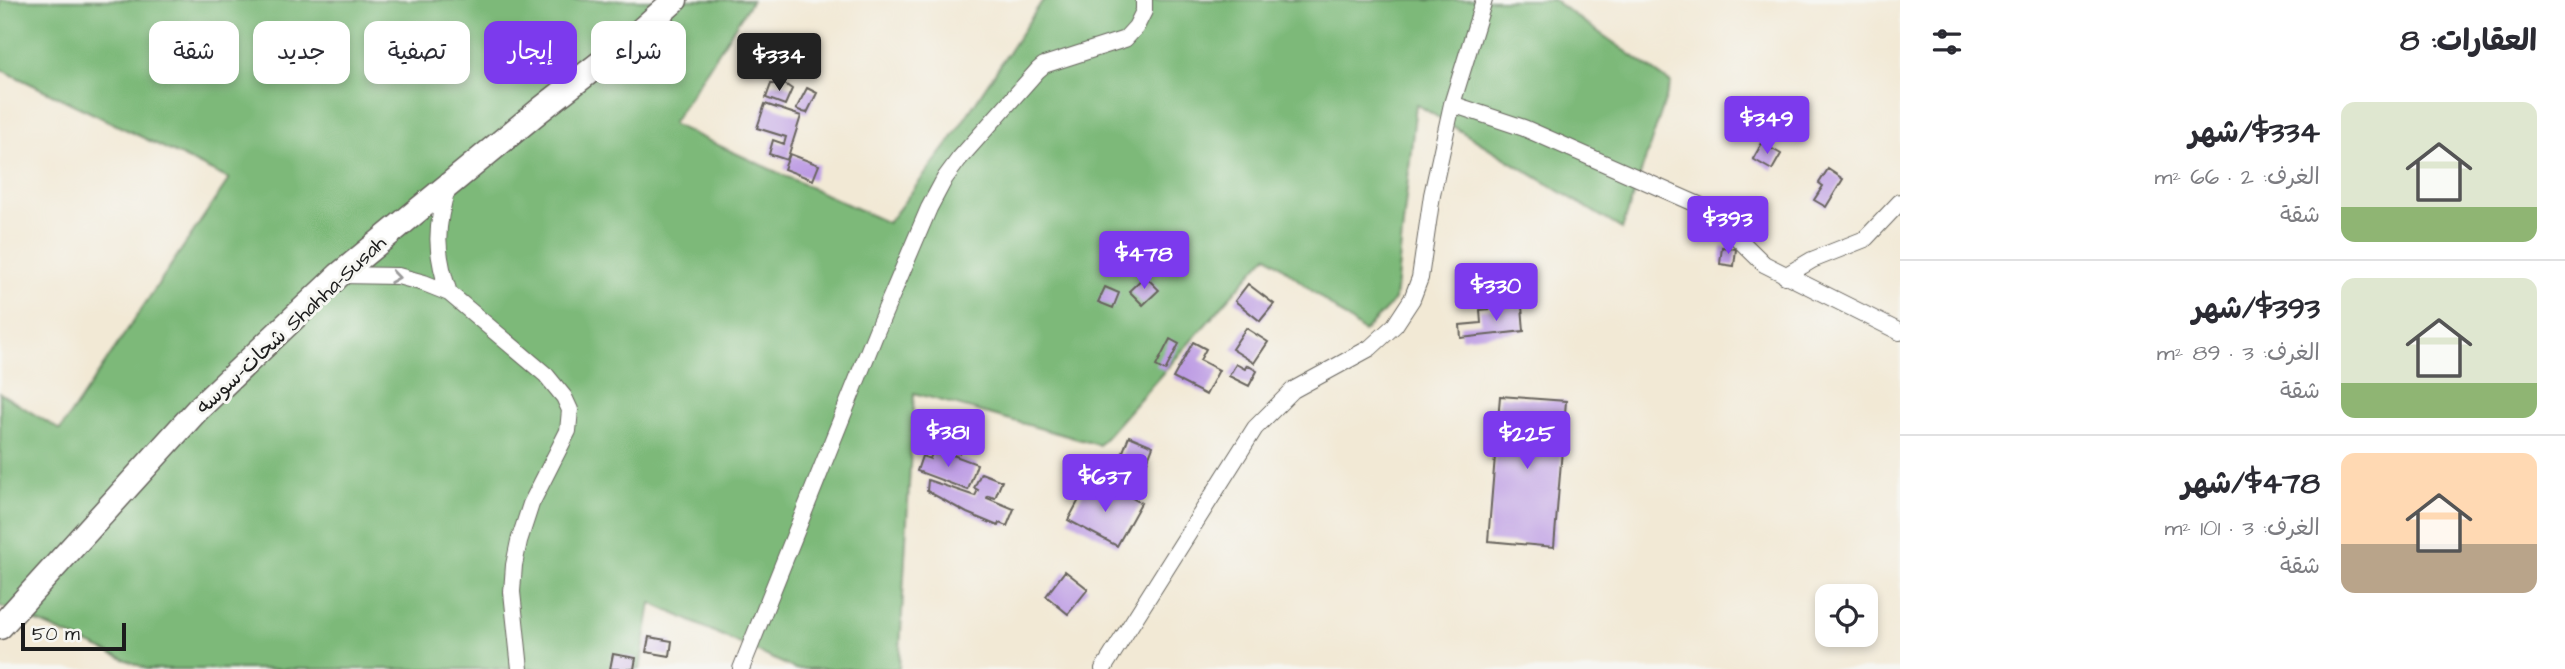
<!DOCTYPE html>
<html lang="ar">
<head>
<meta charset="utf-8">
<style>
  :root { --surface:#fff; --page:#f7f7f7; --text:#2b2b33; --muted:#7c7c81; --line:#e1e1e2; --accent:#7c3aed }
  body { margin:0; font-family:"Architects Daughter","Playpen Sans Arabic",sans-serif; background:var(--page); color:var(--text); direction:rtl; height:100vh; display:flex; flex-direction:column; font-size:26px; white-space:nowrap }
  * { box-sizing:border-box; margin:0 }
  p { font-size:23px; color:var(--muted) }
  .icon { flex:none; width:38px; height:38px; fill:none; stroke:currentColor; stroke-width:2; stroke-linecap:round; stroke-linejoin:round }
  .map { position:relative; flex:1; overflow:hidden; direction:ltr }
  .details { display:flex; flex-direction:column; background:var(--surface); width:665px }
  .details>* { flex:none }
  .guide { position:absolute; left:21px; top:21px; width:665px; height:63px; direction:rtl; display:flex; gap:14px }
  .fabs { position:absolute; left:1815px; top:584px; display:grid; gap:14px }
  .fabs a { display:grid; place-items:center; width:63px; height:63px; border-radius:14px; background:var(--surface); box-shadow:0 4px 10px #0003; font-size:35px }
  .scale { position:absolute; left:21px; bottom:18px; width:105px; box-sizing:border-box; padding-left:7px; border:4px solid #1c1c1c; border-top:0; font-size:19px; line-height:24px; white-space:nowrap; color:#1c1c1c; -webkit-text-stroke:5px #f6f6f2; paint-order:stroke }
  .price { position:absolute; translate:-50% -60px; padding:0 16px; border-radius:7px; background:var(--accent); color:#fff; font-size:23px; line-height:46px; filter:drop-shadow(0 2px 4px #0008) }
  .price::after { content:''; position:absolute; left:50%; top:42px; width:21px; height:16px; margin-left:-10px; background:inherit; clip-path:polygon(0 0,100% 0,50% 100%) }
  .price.on { background:#222; color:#fff }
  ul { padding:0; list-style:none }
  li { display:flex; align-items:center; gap:21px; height:175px; padding:0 28px }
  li+li { border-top:2px solid var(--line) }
  li span { display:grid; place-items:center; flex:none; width:196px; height:140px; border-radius:14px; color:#555 }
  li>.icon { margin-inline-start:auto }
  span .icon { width:84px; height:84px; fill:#fffc; stroke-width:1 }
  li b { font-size:30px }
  h2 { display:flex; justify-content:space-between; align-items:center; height:84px; padding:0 28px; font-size:30px }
  .tag { padding:0 24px; border-radius:14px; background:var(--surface); box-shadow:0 4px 10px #0003; font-size:24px; line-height:63px }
  .tag.on { background:var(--accent); color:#fff }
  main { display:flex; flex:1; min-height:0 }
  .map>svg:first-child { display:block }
  .forest { fill:#7db979; stroke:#4c6a4a; stroke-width:2 }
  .building { fill:#be9de4 }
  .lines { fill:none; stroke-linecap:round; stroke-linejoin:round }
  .street-casing { stroke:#67645d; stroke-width:18 }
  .primary-casing { stroke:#67645d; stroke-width:27 }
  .street { stroke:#fff; stroke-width:16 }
  .primary { stroke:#fff; stroke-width:24 }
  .oneway { stroke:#999 }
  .labels { text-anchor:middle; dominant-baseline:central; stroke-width:6; stroke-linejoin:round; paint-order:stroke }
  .street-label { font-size:21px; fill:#1c1c1c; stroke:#f6f6f2 }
</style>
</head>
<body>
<main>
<section class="details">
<h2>العقارات: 8<svg class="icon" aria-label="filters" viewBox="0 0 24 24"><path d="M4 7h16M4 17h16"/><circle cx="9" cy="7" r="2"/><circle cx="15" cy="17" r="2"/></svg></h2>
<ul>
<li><span style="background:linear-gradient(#dfe7d0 75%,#8fb573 0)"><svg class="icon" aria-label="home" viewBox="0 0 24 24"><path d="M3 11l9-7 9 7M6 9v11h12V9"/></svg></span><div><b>$334/شهر</b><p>الغرف: 2 · 66 m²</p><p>شقة</p></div></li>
<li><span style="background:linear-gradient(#dfe7d0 75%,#8fb573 0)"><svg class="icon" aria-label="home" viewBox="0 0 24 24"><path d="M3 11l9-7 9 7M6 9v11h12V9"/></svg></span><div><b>$393/شهر</b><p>الغرف: 3 · 89 m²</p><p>شقة</p></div></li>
<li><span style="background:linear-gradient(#ffd9b3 65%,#b9a48a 0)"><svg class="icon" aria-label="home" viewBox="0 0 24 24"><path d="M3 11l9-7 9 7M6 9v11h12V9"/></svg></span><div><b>$478/شهر</b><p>الغرف: 3 · 101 m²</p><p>شقة</p></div></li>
</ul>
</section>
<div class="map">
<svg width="1900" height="669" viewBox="0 0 1900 669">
  <rect width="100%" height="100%" fill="#f6f6f2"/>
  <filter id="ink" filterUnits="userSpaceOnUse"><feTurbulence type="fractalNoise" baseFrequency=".0143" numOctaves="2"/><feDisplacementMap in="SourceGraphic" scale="14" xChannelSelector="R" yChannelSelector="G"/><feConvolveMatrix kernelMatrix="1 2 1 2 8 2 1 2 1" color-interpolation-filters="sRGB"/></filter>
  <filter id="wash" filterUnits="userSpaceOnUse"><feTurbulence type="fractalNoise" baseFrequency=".00686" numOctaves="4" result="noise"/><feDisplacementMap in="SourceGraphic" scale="28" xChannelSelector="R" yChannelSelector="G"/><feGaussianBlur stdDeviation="1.57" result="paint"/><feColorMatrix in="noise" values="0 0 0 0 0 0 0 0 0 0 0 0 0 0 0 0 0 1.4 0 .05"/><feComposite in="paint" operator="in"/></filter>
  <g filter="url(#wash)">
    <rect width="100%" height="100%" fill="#f2e9d5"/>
    <path class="forest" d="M0 0H752L672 124 888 223 948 144 1043 0H1553L1671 83 1622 229 1416 104 1395 300 1364 332 1267 255 1099 445 914 393 899 669H795L651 603 640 669H147L0 606V393L60 430 229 179 0 69Z"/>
    <g id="blocks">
      <path class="building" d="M782 82 792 89 785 105 766 98 771 84H781Z
        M807 88 817 93 807 113 803 112 796 109Z
        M765 104 801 116 787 160 769 154 773 140 784 144 786 137 757 128Z
        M1762 143 1781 154 1772 170 1753 159Z
        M790 154 819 165 813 180 784 169Z
        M1828 169 1843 179 1826 207 1814 200 1823 186 1819 183Z
        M1722 247 1736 249 1734 266 1720 264Z
        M1145 276 1159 290 1143 305 1129 291Z
        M1248 284 1274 304 1260 321 1235 301Z
        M1105 287 1119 293 1113 308 1098 302Z
        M1522 306 1524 331 1461 338 1460 325 1481 323 1480 310Z
        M1246 328 1268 342 1254 363 1232 349Z
        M1170 339 1179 344 1165 371 1156 366Z
        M1193 342 1206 349 1200 360 1219 370 1206 395 1173 378Z
        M1236 364 1245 369 1247 365 1257 371 1249 386 1229 376Z
        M1500 396 1566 401 1554 547 1488 541Z
        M944 422 978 434 972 451 961 447 959 453 936 446 941 432 939 428Z
        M1129 436 1153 446 1145 467 1121 457Z
        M934 448 977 464 968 490 917 471 922 456 930 459Z
        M981 473 1002 481 995 498 988 496 987 498 1014 509 1007 526 999 523 998 526 967 513 927 491 928 480 975 496 978 490 974 488Z
        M1111 486 1141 503 1117 546 1068 520 1086 487 1105 497Z
        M1065 571 1088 589 1068 614 1046 596Z
        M649 637 672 641 670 656 646 652Z
        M613 654 636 658 634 669H610Z"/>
    </g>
  </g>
  <g filter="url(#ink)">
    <use href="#blocks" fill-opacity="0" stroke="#67645d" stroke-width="2"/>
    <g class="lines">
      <defs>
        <path id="street" d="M1452 104 1524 128 1699 205 1716 217 1764 264 1900 332
          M448 186C435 227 435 252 449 293
          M339 275 398 276 424 283 449 293 546 375 564 397 570 410 568 431 531 504 519 541 514 565 512 592 520 669
          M1785 276 1812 260 1865 239 1900 202
          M741 669 877 330 929 208 945 178 959 159 1038 70 1044 65 1125 39 1136 27 1144 11V0
          M1103 669 1255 428 1293 390 1370 348 1395 325 1412 299 1420 278 1432 195 1452 104 1484 0"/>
        <path id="primary" d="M0 627 198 409 339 275 540 110 630 40 675 0"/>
      </defs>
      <use href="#street" class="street-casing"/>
      <use href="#primary" class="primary-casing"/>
      <use href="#street" class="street"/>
      <use href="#primary" class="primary"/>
    </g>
    <defs><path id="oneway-chevron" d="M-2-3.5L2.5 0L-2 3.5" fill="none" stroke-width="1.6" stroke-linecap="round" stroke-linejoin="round" transform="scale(1.75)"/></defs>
    <use class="oneway" href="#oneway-chevron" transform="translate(395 277) rotate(8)"/>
  </g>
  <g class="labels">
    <g class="street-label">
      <text transform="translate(291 325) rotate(-43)">شحات-سوسه Shahha-Susah</text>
    </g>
  </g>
</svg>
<div class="fabs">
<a><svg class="icon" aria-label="locate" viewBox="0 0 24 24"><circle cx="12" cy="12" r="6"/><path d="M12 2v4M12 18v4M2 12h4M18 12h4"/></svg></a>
</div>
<div class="scale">50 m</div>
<b class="price on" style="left:779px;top:93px">$334</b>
<b class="price" style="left:1767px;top:156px">$349</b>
<b class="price" style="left:1728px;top:256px">$393</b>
<b class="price" style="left:1144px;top:291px">$478</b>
<b class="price" style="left:1496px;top:323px">$330</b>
<b class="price" style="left:948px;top:469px">$381</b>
<b class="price" style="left:1527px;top:471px">$225</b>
<b class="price" style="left:1105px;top:514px">$637</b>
<div class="guide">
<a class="tag">شراء</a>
<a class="tag on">إيجار</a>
<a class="tag">تصفية</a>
<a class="tag">جديد</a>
<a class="tag">شقة</a>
</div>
</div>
</main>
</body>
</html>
